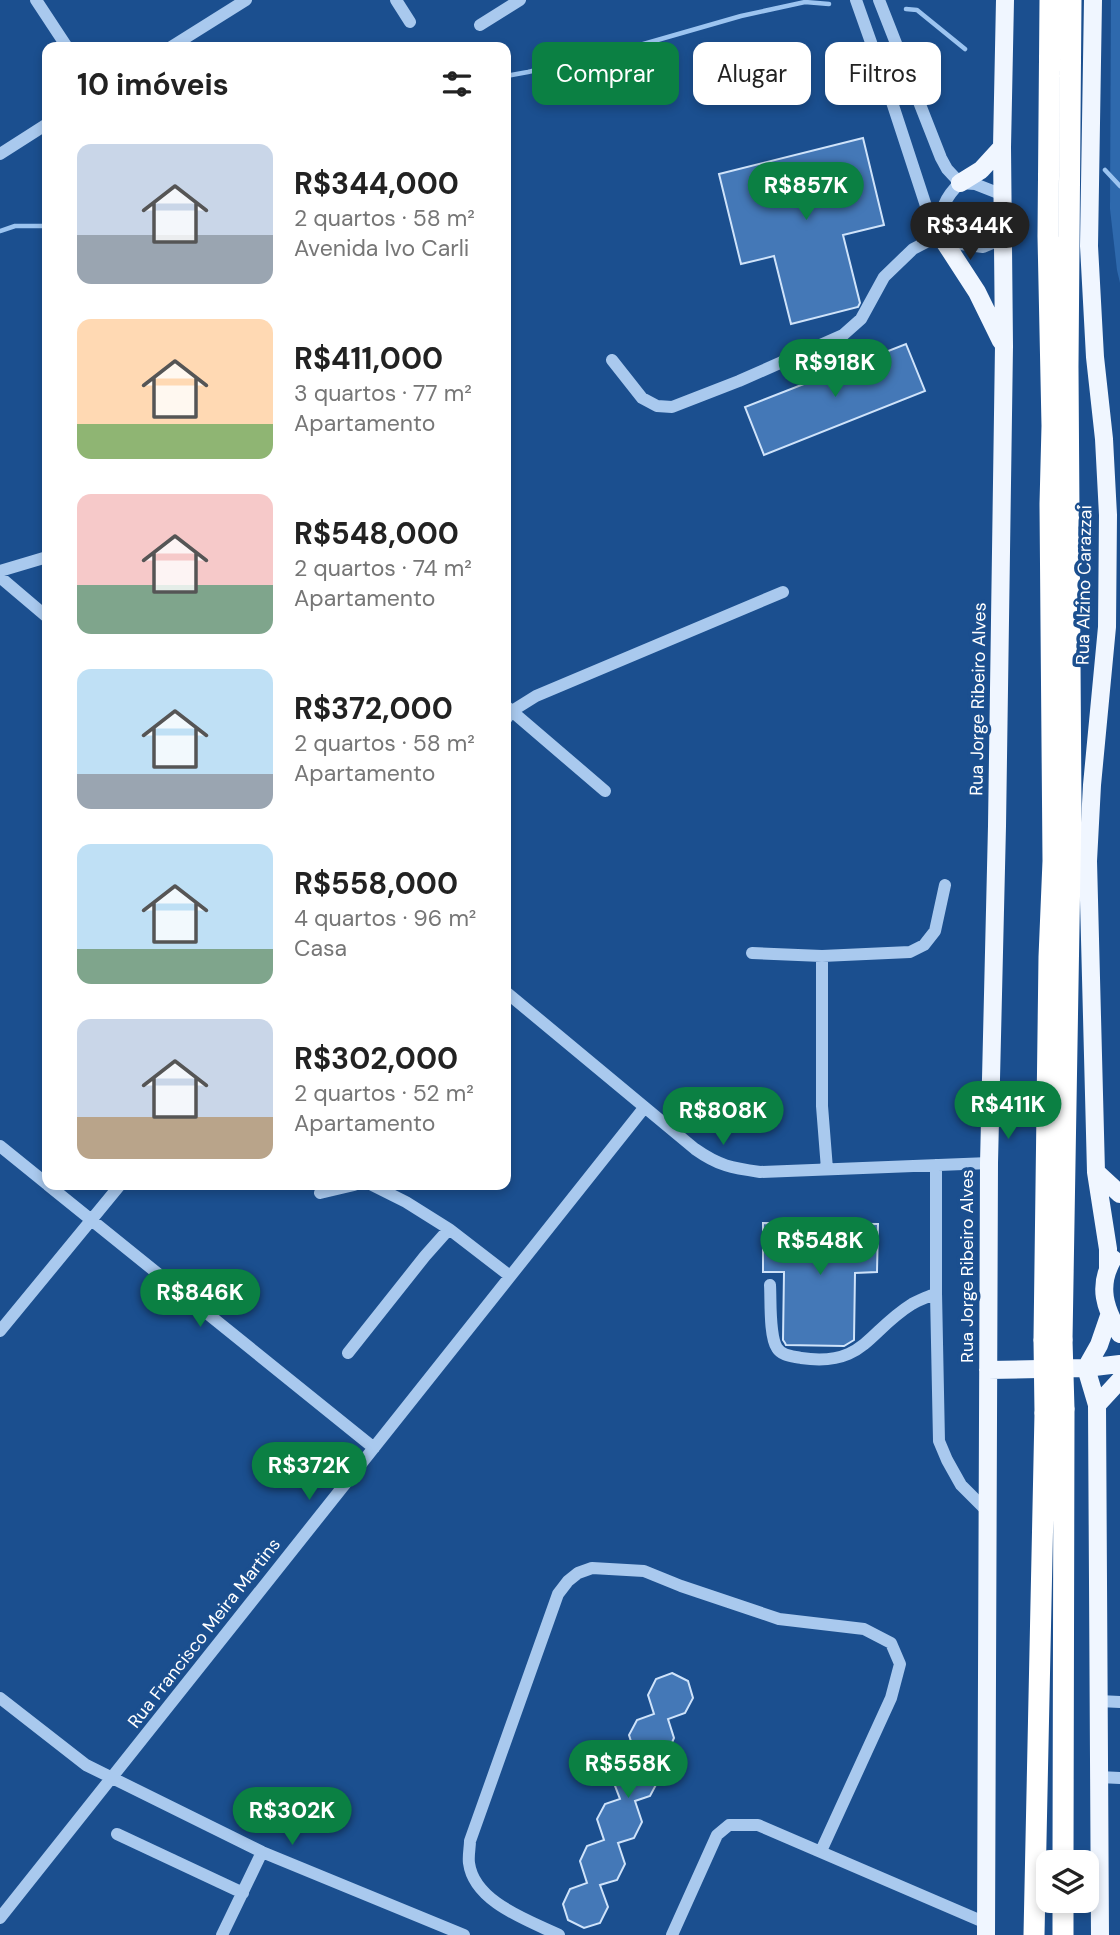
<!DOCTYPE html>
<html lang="pt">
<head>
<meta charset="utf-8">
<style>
  :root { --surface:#fff; --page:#f2f2f2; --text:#222; --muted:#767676; --accent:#0b8043 }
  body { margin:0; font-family:"DM Sans",sans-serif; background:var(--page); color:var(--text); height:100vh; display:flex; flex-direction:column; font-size:26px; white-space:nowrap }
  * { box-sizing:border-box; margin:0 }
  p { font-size:23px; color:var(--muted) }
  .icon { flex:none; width:38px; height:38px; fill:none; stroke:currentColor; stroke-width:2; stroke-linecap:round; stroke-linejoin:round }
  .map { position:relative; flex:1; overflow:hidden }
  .panel { position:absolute; left:42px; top:42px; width:469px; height:1148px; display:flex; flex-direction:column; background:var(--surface); border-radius:14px; box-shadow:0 4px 10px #0003 }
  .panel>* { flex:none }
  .hud { position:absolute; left:532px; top:42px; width:483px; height:63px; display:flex; gap:14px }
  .fabs { position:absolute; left:1036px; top:1850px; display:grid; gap:14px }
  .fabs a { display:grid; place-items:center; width:63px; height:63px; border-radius:14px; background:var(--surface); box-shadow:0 4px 10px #0003; font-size:35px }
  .price { position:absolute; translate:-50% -60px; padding:0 16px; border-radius:24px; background:var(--accent); color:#fff; font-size:23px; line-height:46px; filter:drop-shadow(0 2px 4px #0008) }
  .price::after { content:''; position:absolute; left:50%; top:42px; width:21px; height:16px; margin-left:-10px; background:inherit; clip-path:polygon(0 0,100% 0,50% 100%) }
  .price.current { background:#222; color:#fff }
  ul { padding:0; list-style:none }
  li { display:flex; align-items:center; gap:21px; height:175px; padding:0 35px }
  li span { display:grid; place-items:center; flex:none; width:196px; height:140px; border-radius:14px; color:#555 }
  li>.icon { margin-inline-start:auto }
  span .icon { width:84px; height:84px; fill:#fffc; stroke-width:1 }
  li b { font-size:30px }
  h2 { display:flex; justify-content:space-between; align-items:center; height:84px; padding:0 35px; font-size:30px }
  .chip { padding:0 24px; border-radius:14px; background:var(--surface); box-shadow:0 4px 10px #0003; font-size:24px; line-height:63px }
  .chip.current { background:var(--accent); color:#fff }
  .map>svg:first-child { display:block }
  .green { fill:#2e69ad }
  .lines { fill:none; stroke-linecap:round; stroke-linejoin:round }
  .stream { stroke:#9cc4f0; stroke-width:4.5 }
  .building { fill:#4478b7; stroke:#cfe3fa; stroke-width:2 }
  .minor { stroke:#a9c9ee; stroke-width:12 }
  .major { stroke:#f0f6ff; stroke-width:18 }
  .highway { stroke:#fff; stroke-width:21 }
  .highway-bridge { stroke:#fff; stroke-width:21 }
  .labels { text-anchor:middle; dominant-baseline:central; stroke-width:7; stroke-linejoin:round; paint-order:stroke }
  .street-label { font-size:18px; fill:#fff; stroke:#1b4f8f }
</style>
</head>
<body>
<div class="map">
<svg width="1120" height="1935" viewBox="0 0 1120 1935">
  <rect width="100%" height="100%" fill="#1b4f8f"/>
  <path class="green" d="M1111 0H1120V283L1117 270 1110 209Z"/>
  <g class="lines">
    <path class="stream" d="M906 9 917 10 965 49
      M506 76 528 72 633 47 741 16 805 2 829 4
      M1105 170 1120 186
      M0 231 15 226H47"/>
  </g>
  <path class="building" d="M863 138 884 225 843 235 860 303 858 307 791 324 774 256 741 264 719 174Z
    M906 344 925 391 764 455 745 407Z
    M763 1223 878 1224 877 1272 855 1273 854 1340 844 1346 786 1345 785 1343 783 1340 784 1272H763Z
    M672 1673 688 1681 693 1698 685 1713 668 1719 674 1738 667 1754 651 1759 658 1781 650 1796 635 1801 642 1822 634 1838 618 1843 625 1864 617 1880 600 1885 608 1907 600 1923 584 1928 568 1920 563 1904 570 1889 587 1883 580 1861 587 1846 604 1840 597 1819 605 1804 620 1799 612 1778 620 1762 636 1757 629 1735 637 1720 654 1714 648 1695 656 1679Z"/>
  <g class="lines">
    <path class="minor" d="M36 0 67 47
      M396 0 410 22
      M856 0 890 96 927 209 940 235 961 244 983 247 1002 239
      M879 0 941 158 947 169 960 183 975 184 1003 195
      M480 25 520 0
      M171 47 246 0
      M0 154 47 124
      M940 231C940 210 945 197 960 183
      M612 360 642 398 657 406 672 407 739 381 843 335 861 319 884 277 913 249 940 235
      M0 571 47 557
      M0 577 47 617
      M507 707 605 791
      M506 719 512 711 536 696 783 592
      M752 953 822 956 910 952 924 945 935 931 945 885
      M822 956V1106L827 1169
      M506 992 695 1149C719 1166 732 1168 760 1172L989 1163
      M0 1146 47 1184
      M936 1165V1293L939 1441 947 1460 961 1485 986 1510
      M48 1185 374 1448
      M372 1185 406 1202 449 1229 510 1276
      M320 1193 354 1185
      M770 1285C771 1300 769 1336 777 1348 782 1356 792 1356 801 1358 864 1367 867 1332 912 1304 919 1300 928 1297 936 1293
      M0 1331 120 1185
      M348 1353 425 1256 449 1229
      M0 1698 86 1765 262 1852 464 1935
      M1099 1701 1120 1702
      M1099 1777 1120 1778
      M117 1834 243 1893
      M0 1918 644 1108
      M222 1935 262 1852
      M559 1935C528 1920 474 1902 469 1863 468 1856 470 1847 470 1841L558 1594 568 1581 578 1573 592 1568 644 1571 681 1586 779 1619 864 1629 891 1643 900 1664 891 1698 821 1851
      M672 1935 717 1835 729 1825H758L986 1923"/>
    <path class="major" d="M1093 0 1089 246 1095 357 1104 439 1108 515 1107 627 1092 785 1088 861 1096 1172 1108 1249V1268
      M960 183 981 170 1002 147
      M940 235 977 292 1001 341
      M1096 1172 1120 1194
      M1113 1259C1097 1286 1105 1309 1120 1334
      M1086 1368 1097 1405 1100 1935
      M1086 1368 1099 1345 1109 1316
      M988 1370 1086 1368 1120 1364
      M1097 1405 1120 1380
      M986 1935 989 1163 997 826 1004 346 1002 147 1005 0"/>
    <path class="highway" d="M1044 1340 1049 957 1053 861 1050 504 1052 426 1048 236 1050 0
      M1062 1340 1071 808 1068 367 1071 0
      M1063 1862 1064 1409
      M1034 1935 1045 1413
      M1063 1935V1900"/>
    <path class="highway-bridge" d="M1044 1340 1045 1413
      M1062 1340 1064 1409"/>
  </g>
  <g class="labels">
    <g class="street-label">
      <text transform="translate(1084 585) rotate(-89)">Rua Alzino Carazzai</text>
      <text transform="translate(978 699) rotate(-89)">Rua Jorge Ribeiro Alves</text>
      <text transform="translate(967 1266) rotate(-90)">Rua Jorge Ribeiro Alves</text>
      <text transform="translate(204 1633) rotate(-52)">Rua Francisco Meira Martins</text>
    </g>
  </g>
</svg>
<div class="fabs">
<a><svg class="icon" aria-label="layers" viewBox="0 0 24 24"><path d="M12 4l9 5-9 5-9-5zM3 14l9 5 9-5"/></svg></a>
</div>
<b class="price" style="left:806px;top:222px">R$857K</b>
<b class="price current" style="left:970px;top:262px">R$344K</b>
<b class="price" style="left:835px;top:399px">R$918K</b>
<b class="price" style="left:1008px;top:1141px">R$411K</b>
<b class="price" style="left:723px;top:1147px">R$808K</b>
<b class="price" style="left:820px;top:1277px">R$548K</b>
<b class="price" style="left:200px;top:1329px">R$846K</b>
<b class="price" style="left:309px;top:1502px">R$372K</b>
<b class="price" style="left:628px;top:1800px">R$558K</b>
<b class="price" style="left:292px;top:1847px">R$302K</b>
<div class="hud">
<a class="chip current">Comprar</a>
<a class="chip">Alugar</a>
<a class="chip">Filtros</a>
</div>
<section class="panel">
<h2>10 imóveis<svg class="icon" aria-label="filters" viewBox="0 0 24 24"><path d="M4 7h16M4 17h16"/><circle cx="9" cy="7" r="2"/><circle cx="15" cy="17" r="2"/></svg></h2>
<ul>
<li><span style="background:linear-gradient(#c9d6e8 65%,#9aa5b1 0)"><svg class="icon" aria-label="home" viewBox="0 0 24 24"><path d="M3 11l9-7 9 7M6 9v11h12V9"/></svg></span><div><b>R$344,000</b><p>2 quartos · 58 m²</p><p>Avenida Ivo Carli</p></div></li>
<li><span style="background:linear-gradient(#ffd9b3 75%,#8fb573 0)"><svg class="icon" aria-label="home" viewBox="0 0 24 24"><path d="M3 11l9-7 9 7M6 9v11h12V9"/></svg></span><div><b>R$411,000</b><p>3 quartos · 77 m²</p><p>Apartamento</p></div></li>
<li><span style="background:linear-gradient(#f6c9c9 65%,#7fa58c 0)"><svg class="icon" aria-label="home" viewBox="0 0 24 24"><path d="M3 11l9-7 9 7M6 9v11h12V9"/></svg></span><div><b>R$548,000</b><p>2 quartos · 74 m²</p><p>Apartamento</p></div></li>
<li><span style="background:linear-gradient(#bfe0f5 75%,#9aa5b1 0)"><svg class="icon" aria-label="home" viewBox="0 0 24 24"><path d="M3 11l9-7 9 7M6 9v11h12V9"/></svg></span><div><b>R$372,000</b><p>2 quartos · 58 m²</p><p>Apartamento</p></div></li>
<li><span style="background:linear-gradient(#bfe0f5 75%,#7fa58c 0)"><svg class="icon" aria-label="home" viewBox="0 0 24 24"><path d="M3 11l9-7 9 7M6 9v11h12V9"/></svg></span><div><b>R$558,000</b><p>4 quartos · 96 m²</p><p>Casa</p></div></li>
<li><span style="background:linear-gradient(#c9d6e8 70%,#b9a48a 0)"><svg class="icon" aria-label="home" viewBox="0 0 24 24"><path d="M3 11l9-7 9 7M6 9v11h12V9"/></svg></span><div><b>R$302,000</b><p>2 quartos · 52 m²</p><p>Apartamento</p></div></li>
</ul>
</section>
</div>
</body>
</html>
